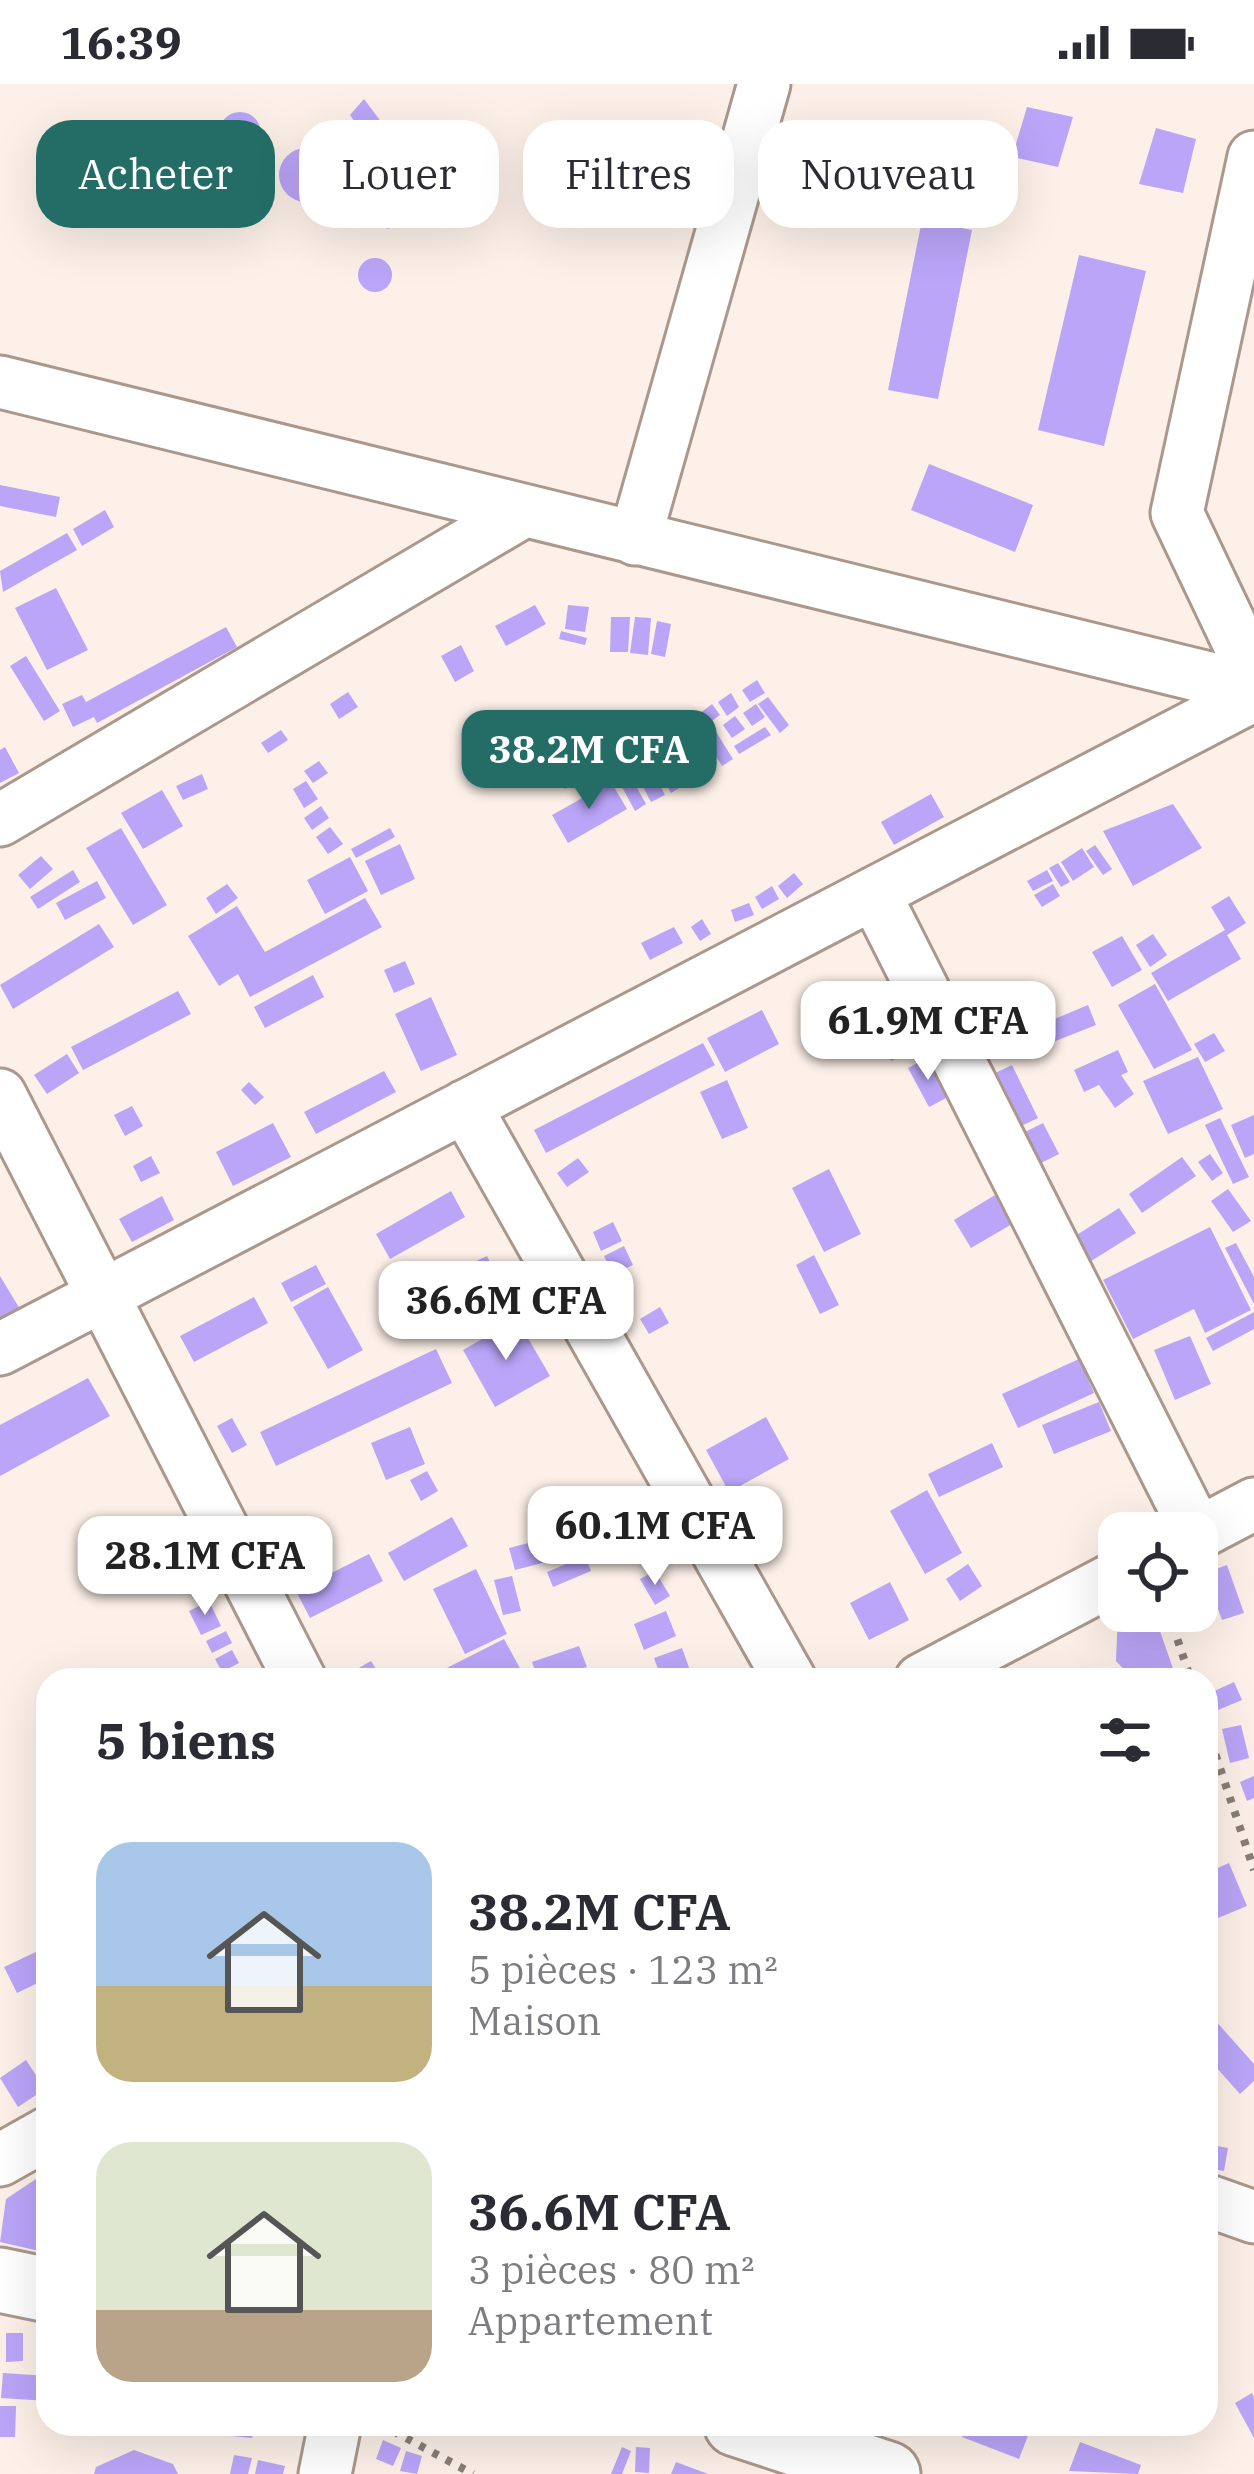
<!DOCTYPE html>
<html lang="fr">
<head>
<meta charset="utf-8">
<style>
  :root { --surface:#fff; --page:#f2f2f3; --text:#2b2b33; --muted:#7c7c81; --accent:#246d67 }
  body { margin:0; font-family:"IBM Plex Serif",serif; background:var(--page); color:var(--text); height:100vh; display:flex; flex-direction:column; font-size:45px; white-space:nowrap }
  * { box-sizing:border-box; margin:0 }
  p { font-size:39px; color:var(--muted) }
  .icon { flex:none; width:66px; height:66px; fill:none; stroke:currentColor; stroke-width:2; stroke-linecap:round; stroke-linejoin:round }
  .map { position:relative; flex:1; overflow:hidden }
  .drawer { position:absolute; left:36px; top:1584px; width:1182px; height:768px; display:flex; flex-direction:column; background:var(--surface); border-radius:36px; box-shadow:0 12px 48px #0002 }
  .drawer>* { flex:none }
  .banner { position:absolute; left:36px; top:36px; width:1182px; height:108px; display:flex; gap:24px }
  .buttons { position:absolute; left:1098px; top:1428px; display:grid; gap:24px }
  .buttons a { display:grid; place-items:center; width:120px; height:120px; border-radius:24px; background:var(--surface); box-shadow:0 12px 48px #0002; font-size:60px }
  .price { position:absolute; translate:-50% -102px; padding:0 27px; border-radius:24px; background:#fff; color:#222; font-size:39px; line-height:78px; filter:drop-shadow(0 3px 6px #0008) }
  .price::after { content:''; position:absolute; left:50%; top:72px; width:36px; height:27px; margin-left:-18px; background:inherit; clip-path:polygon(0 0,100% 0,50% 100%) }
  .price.current { background:var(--accent); color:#fff }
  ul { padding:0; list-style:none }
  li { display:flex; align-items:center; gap:36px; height:300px; padding:0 60px }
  li span { display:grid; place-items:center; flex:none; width:336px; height:240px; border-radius:36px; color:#555 }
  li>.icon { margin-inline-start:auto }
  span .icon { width:144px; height:144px; fill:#fffc; stroke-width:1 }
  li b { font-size:51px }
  h2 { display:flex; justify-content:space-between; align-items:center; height:144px; padding:0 60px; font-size:51px }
  .chip { padding:0 42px; border-radius:36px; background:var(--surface); box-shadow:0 12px 48px #0002; font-size:42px; line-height:108px }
  .chip.current { background:var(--accent); color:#fff }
  .status { display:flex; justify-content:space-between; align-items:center; height:84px; padding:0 60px; background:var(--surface); direction:ltr }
  .status svg { height:33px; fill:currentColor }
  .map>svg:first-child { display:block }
  .building { fill:#baa5f8 }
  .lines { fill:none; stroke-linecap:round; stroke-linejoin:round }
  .minor-casing { stroke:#aa988c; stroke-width:57 }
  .major-casing { stroke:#aa988c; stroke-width:69 }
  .path { stroke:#877e78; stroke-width:8; stroke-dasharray:6 9; stroke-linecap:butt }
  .minor { stroke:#fff; stroke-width:51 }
  .major { stroke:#fff; stroke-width:63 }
</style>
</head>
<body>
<div class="status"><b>16:39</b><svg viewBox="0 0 49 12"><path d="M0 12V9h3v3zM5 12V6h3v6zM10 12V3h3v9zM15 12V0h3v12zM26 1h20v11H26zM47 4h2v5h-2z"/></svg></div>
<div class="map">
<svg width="1254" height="2390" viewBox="0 0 1254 2390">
  <rect width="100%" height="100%" fill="#fcf0e8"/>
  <path class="building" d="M364 15 400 63 402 112 389 145 363 135 376 107 372 64 350 31Z
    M1027 23 1073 33 1058 83 1012 73Z
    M219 49a21 21 0 1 1 42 0a21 21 0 1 1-42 0Z
    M84 63a27 27 0 1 1 54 0a27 27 0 1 1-54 0Z
    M1156 44 1196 55 1183 109 1139 100Z
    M279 91a27 27 0 1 1 54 0a27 27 0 1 1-54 0Z
    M922 136 972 146 938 315 888 306Z
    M1079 171 1146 187 1104 362 1038 346Z
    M358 191a17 17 0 1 1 34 0a17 17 0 1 1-34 0Z
    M929 380 1033 421 1015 468 911 426Z
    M0 401 60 413 56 433 0 422Z
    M105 426 114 443 82 462 73 445Z
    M67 449 77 466 3 508 0 487Z
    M56 504 88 566 47 586 15 524Z
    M535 521 546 540 506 562 495 542Z
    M568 521 589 523 585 548 565 545Z
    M611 533H630L628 568H610Z
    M635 533 651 534 648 571 630 569Z
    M657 537 671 540 665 573 651 570Z
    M226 543 237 563 97 639 94 633 73 643 62 620 82 611 86 618Z
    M561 547 587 554 585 561 559 555Z
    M461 561 474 587 455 598 441 572Z
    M26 572 60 627 44 637 10 582Z
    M757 596 765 609 750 618 742 606Z
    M348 608 358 623 339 635 330 620Z
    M731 609 739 623 727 632 718 618Z
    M768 613 789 641 780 649 758 620Z
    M712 620 720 631 699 646 691 636Z
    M756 620 765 633 752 642 743 629Z
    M735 632 745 645 732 654 723 641Z
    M686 637 692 646 676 658 670 648Z
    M713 643 733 675 722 682 702 650Z
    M765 643 771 651 739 670 734 662Z
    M281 646 288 656 268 669 261 659Z
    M694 656 710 683 704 686 687 660Z
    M682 660 698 691 685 698 670 667Z
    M5 663 19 689 0 699V666Z
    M600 665 610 682 565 705 556 688Z
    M665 668 684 701 671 709 652 675Z
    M647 676 665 711 651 718 633 684Z
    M319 677 328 689 313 699 304 687Z
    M627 686 646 720 635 727 616 692Z
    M202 690 208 705 183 716 176 702Z
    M306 697 318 715 304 724 293 705Z
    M611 698 627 725 568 759 552 731Z
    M162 706 183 742 143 765 121 729Z
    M931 710 944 733 894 761 881 738Z
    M1173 720 1202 764 1133 802 1103 747Z
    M321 722 329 734 312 746 304 734Z
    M330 743 343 760 328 770 316 753Z
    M121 744 167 821 133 841 86 764Z
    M390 744 395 753 356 774 351 765Z
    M400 760 415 795 381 811 365 777Z
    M1095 761 1112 785 1103 791 1086 767Z
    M1082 764 1094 783 1073 797 1061 778Z
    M41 772 53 785 30 805 18 791Z
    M350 773 368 807 325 830 307 796Z
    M1058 779 1070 798 1061 803 1049 784Z
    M73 786 80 798 38 825 30 813Z
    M1047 786 1053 797 1033 807 1027 797Z
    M794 789 803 800 787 814 778 802Z
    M97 797 106 814 65 836 56 819Z
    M227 800 238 814 216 830 206 814Z
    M1053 800 1060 812 1042 823 1034 811Z
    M772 802 779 815 762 825 755 813Z
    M1229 812 1246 839 1227 851 1241 875 1168 917 1151 889 1225 846 1211 823Z
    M365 814 382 843 250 913 238 890 219 902 188 852 237 822 265 868Z
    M749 819 754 831 735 838 731 826Z
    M702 835 711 850 700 857 691 843Z
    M99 840 114 863 13 925 0 901Z
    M674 843 683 859 650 876 641 859Z
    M1153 850 1167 871 1150 883 1136 861Z
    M1122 852 1142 886 1112 903 1092 868Z
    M405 877 415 900 394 909 384 886Z
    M313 891 324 913 265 944 254 923Z
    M1155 900 1192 966 1154 985 1118 921Z
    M885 902 916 965 891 977 860 913Z
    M178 907 191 930 83 986 71 963Z
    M431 913 457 971 421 987 395 930Z
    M1029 918 1038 936 1020 945 1011 926Z
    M1088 921 1096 941 1053 958 1045 939Z
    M762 926 779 960 725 988 707 954Z
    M1005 929 1014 951 995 959 985 937Z
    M978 938 988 966 972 972 961 944Z
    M1214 949 1225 967 1205 978 1194 960Z
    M703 959 715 981 546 1069 534 1046Z
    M1118 966 1128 988 1121 991 1134 1010 1115 1024 1099 1001 1084 1008 1074 986Z
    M67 970 79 989 47 1010 34 991Z
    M1198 973 1223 1025 1168 1050 1143 997Z
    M927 974 948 1013 929 1023 908 984Z
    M1012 981 1038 1034 1015 1045 989 992Z
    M384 987 396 1008 316 1050 304 1028Z
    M727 996 748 1044 722 1055 700 1008Z
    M249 998 264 1013 255 1021 241 1006Z
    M132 1022 143 1042 125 1052 114 1031Z
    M1254 1031V1070L1245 1074 1231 1041Z
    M1220 1034 1249 1093 1233 1100 1205 1041Z
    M273 1039 291 1073 233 1102 216 1068Z
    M1043 1039 1059 1070 1031 1084 1015 1053Z
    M1210 1070 1223 1089 1212 1097 1198 1078Z
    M151 1072 160 1089 141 1098 133 1082Z
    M1182 1073 1196 1092 1142 1129 1129 1110Z
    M578 1074 589 1088 567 1103 557 1089Z
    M829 1085 861 1150 824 1168 792 1104Z
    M1228 1105 1251 1137 1233 1148 1211 1117Z
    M451 1107 465 1133 390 1175 376 1150Z
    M995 1111 1012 1140 971 1164 954 1136Z
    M162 1112 174 1136 132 1158 119 1135Z
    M1119 1124 1136 1149 1088 1179 1072 1154Z
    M613 1138 622 1157 601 1167 593 1148Z
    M1210 1143 1251 1226 1205 1249 1194 1225 1133 1255 1103 1196Z
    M1236 1159 1254 1193V1220L1225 1164Z
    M624 1162 633 1181 613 1190 604 1172Z
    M814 1171 839 1221 820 1230 796 1181Z
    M487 1172 503 1206 431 1240 415 1206Z
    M316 1181 326 1200 291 1218 281 1199Z
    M0 1192 20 1225 0 1237Z
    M328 1203 363 1266 328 1285 293 1223Z
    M254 1213 268 1239 194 1278 180 1252Z
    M660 1223 669 1239 649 1250 640 1235Z
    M1254 1228V1245L1213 1267 1206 1254Z
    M517 1235 550 1292 495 1323 463 1266Z
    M1190 1252 1211 1300 1175 1316 1154 1266Z
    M436 1265 452 1299 276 1382 260 1348Z
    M1079 1275 1094 1309 1018 1344 1002 1310Z
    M88 1294 110 1332 0 1392V1341Z
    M1099 1318 1111 1347 1054 1370 1042 1341Z
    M766 1333 789 1375 729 1408 706 1366Z
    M232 1334 247 1361 232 1369 217 1342Z
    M410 1343 425 1380 386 1396 371 1359Z
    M992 1359 1003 1383 939 1413 928 1390Z
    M427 1387 438 1407 421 1417 410 1396Z
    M927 1406 962 1469 925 1490 890 1427Z
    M452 1433 468 1462 404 1497 388 1469Z
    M286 1436 295 1456 267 1469 258 1450Z
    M598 1441 604 1463 515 1486 509 1464Z
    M369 1470 383 1497 310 1534 296 1507Z
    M585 1472 591 1487 553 1503 547 1488Z
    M968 1480 982 1502 960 1517 946 1495Z
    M1227 1481 1244 1529 1222 1536 1205 1489Z
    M476 1485 507 1550 465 1570 433 1505Z
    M655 1487 670 1512 655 1521 640 1495Z
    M512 1492 521 1527 503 1531 494 1496Z
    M890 1498 909 1536 869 1556 850 1519Z
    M209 1517 221 1542 201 1551 189 1527Z
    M666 1527 676 1552 644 1566 634 1540Z
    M1125 1527H1153L1177 1596H1134L1116 1577 1118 1530Z
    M226 1547 232 1559 212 1569 206 1557Z
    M504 1555 522 1588 506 1596H423Z
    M579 1562 587 1583 538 1596 532 1578Z
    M682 1564 692 1592 662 1596 654 1574Z
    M232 1566 239 1579 222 1588 215 1575Z
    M371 1577 376 1585 362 1594 357 1585Z
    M1234 1598 1242 1616 1218 1626 1210 1609Z
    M1241 1641 1249 1674 1230 1679 1222 1645Z
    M1254 1692V1714L1247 1717 1240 1698Z
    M1229 1779 1247 1822 1206 1839V1789Z
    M36 1868 48 1894 17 1909 4 1883Z
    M1206 1926 1254 1980V1997L1240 2010 1206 1972Z
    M26 1976 45 2005 18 2023 0 1994Z
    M1212 2061 1228 2064 1224 2087 1208 2084Z
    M48 2087V2169L0 2158 6 2115Z
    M6 2249H23V2277L6 2278Z
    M3 2289 48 2292V2317L1 2314Z
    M1252 2309 1254 2313V2354L1235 2319Z
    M0 2322H16L15 2353H0Z
    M211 2340H254L252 2354 210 2350Z
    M967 2340H1006L1029 2349 1019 2375 962 2353Z
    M383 2356 401 2364 393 2382 376 2375Z
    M1080 2358 1141 2381 1138 2390 1069 2387Z
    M622 2363 631 2367 622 2390H611Z
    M636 2363 650 2364 649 2389 635 2388Z
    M134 2366 173 2380 178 2390H94L96 2383Z
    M406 2367 422 2372 417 2390 400 2387Z
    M234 2371 252 2374 248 2390H230Z
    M258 2376 285 2382 283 2390H255Z
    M676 2378 708 2390H671Z"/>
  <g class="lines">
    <defs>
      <path id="minor" d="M1254 73 1177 429 1254 591
        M0 298 1254 605
        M635 455 764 0
        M0 736 524 427
        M874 809 1198 1450
        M0 1011 300 1596
        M465 1022 790 1596
        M0 1265 1254 611
        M1197 1450 1254 1420
        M921 1596 1119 1492
        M0 2076 48 2049
        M1206 2116 1254 2133
        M325 2390 335 2340"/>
      <path id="major" d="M0 2196 48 2206
        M736 2340 888 2390"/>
    </defs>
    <use href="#minor" class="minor-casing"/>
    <use href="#major" class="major-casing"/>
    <path class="path" d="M1168 1527 1191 1596
      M1206 1642 1254 1786
      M380 2340 473 2390"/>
    <use href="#minor" class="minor"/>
    <use href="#major" class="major"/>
  </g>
</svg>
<div class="buttons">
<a><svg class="icon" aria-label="locate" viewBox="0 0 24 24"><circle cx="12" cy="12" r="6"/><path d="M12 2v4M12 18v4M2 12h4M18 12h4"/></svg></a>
</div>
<b class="price current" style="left:589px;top:728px">38.2M CFA</b>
<b class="price" style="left:928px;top:999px">61.9M CFA</b>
<b class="price" style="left:506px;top:1279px">36.6M CFA</b>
<b class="price" style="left:655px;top:1504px">60.1M CFA</b>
<b class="price" style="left:205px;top:1534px">28.1M CFA</b>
<div class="banner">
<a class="chip current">Acheter</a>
<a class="chip">Louer</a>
<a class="chip">Filtres</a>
<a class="chip">Nouveau</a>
</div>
<section class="drawer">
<h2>5 biens<svg class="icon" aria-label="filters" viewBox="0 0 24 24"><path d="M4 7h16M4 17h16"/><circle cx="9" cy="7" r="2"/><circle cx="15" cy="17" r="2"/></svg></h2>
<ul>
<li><span style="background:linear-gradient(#a9c7e8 60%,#c2b280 0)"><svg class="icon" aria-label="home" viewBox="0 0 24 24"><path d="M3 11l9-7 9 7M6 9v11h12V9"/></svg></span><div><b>38.2M CFA</b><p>5 pièces · 123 m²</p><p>Maison</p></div></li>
<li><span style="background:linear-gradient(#dfe7d0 70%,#b9a48a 0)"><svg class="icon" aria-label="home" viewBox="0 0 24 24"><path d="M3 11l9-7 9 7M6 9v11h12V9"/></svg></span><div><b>36.6M CFA</b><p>3 pièces · 80 m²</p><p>Appartement</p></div></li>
</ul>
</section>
</div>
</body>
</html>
